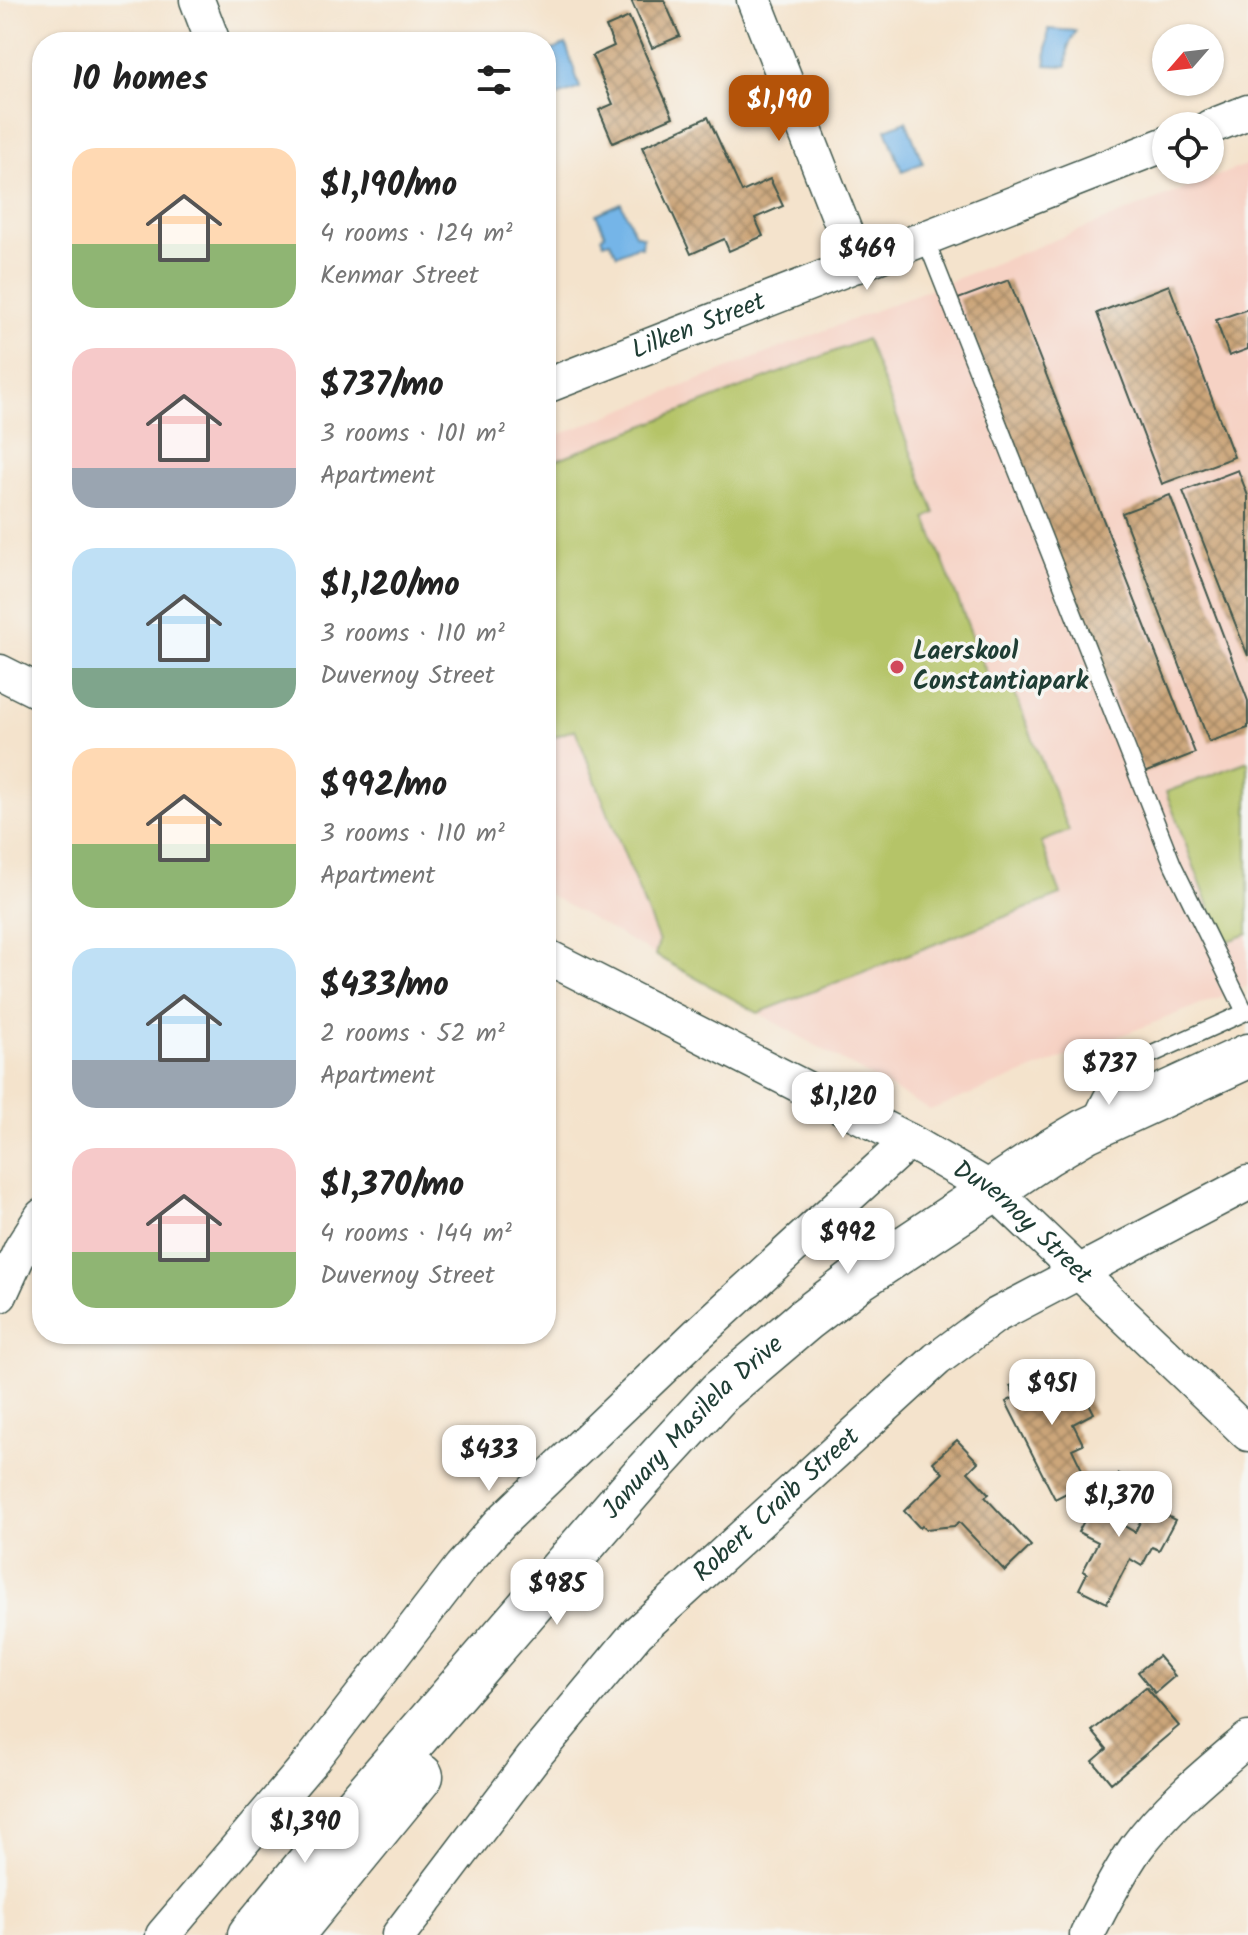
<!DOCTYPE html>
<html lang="en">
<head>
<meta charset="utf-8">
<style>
  :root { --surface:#fff; --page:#f6f6f6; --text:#222; --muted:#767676; --accent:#b45309 }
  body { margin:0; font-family:Kalam,sans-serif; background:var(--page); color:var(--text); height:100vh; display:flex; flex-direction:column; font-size:30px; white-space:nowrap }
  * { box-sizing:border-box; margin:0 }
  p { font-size:26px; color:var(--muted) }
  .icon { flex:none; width:44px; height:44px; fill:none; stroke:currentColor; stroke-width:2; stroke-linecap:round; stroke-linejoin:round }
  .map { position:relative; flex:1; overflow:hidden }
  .drawer { position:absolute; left:32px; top:32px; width:524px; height:1312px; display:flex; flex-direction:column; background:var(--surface); border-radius:32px; box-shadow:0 2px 6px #0004 }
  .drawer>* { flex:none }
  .needle { width:52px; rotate:242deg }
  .fabs { position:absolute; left:1152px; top:24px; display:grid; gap:16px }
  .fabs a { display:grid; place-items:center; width:72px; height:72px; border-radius:50%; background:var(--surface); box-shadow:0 2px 6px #0004; font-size:40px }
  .price { position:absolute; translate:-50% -68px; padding:0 18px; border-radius:16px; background:#fff; color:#222; font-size:26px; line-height:52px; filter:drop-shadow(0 2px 4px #0008) }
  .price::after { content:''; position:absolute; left:50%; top:48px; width:24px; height:18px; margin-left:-12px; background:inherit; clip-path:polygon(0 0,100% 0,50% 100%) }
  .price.current { background:var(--accent); color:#fff }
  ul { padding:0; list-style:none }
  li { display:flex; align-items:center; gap:24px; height:200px; padding:0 40px }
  li span { display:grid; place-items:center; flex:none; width:224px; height:160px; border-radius:24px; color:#555 }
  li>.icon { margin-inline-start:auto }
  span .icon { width:96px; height:96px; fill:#fffc; stroke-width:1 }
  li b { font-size:34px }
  h2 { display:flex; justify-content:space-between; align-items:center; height:96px; padding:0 40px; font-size:34px }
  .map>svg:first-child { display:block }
  .built { fill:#f6d2c4 }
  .pitch { fill:#b5c467; stroke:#6a804e; stroke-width:2 }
  .water { fill:#74b5e8; stroke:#4a798e; stroke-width:2 }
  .building { fill:url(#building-cross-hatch) }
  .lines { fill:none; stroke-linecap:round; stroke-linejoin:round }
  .lane-casing { stroke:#3f564b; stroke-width:19 }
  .street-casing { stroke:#3f564b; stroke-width:37 }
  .secondary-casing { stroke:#3f564b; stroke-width:47 }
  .lane { stroke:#fff; stroke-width:16 }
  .street { stroke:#fff; stroke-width:34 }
  .secondary { stroke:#fff; stroke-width:44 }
  .poi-dot { fill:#d1495b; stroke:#f6f6f2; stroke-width:3 }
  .labels { text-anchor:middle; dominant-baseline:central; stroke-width:7; stroke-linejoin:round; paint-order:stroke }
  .street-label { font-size:26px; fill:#1f3d34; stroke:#f6f6f2 }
  .poi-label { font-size:26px; font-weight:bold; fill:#1f3d34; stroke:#f6f6f2; text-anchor:start }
</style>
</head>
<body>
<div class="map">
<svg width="1248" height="1935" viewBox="0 0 1248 1935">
  <defs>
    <pattern id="building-cross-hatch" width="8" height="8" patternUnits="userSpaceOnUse" patternTransform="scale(2)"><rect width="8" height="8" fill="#cca67a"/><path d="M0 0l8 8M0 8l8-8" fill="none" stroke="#a58865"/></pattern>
  </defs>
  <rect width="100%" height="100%" fill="#f6f6f2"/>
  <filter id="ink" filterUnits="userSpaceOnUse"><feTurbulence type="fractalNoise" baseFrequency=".0125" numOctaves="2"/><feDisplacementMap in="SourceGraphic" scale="16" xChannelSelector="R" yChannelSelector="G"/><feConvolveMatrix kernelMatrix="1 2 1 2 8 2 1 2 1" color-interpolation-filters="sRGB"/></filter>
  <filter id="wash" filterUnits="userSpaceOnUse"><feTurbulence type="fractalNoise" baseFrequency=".006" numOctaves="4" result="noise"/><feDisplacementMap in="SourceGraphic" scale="32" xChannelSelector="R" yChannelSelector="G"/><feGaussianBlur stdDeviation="1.8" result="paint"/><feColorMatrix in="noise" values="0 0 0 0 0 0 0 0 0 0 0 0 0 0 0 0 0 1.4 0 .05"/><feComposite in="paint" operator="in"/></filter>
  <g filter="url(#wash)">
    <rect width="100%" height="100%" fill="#f4e3cc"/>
    <path class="built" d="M1248 164V986L930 1110 546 893V440Z"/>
    <path class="pitch" d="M866 339 935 513 926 518 992 687 1010 681 1069 831 1041 842 1061 895 758 1013 655 955 659 942 575 729 546 740V464Z
      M1248 761V934L1223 943 1166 792Z"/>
    <path class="water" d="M1048 29 1076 31 1068 47 1067 66 1046 65Z
      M566 44 580 88 555 97 546 65V53Z
      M906 121 923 163 902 171 886 129Z
      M621 203 635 234 643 237 642 247 636 246 617 255 610 241 604 243 601 237 605 234 596 214Z"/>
    <g id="blocks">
      <path class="building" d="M631 0H664L680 36 652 48Z
        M629 17 673 117 613 143 599 110 613 104 592 56 614 46 606 27Z
        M708 117 742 192 770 179 783 206 755 218 763 236 729 251 724 239 691 254 642 147Z
        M1009 280 1195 753 1144 773 958 299Z
        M1169 285 1234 457 1162 484 1097 313Z
        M1248 309V349L1229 356 1216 320Z
        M1238 470 1248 496V656L1183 491Z
        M1170 495 1248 701V728L1209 742 1122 513Z
        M1045 1369 1050 1379 1067 1370 1081 1398 1085 1396 1094 1413 1073 1424 1083 1444 1072 1449 1088 1482 1055 1499 1006 1402 1015 1397 1010 1386Z
        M957 1440 978 1462 968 1472 989 1494 985 1497 1031 1546 1005 1571 959 1522 954 1526 926 1529 922 1526 920 1528 904 1511 943 1473 933 1462Z
        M1119 1474 1141 1485 1121 1524 1135 1532 1148 1506 1175 1520 1159 1550 1152 1547 1142 1566 1130 1559 1107 1603 1079 1589 1087 1573 1083 1571 1098 1542 1078 1532 1091 1508 1100 1513Z
        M1158 1656 1175 1676 1155 1693 1138 1672Z
        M1146 1687 1179 1726 1111 1783 1093 1761 1107 1749 1092 1731Z"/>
    </g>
  </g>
  <g filter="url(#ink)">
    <use href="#blocks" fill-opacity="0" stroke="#3f564b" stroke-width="2"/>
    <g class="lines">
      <defs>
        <path id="lane" d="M925 238 1173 865 1245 1012
          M1091 1119C1100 1097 1108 1082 1126 1066L1248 1011"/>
        <g id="street">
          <path d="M197 0 213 42"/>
          <path d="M754 0 858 265"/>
          <path d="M1210 127 1248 112"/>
          <path id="s1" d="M546 386 1166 144"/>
          <path d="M0 672 42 693"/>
          <path id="s2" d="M546 956 909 1141 993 1190 1248 1434"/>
          <path d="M0 1295 21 1249 42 1216"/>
          <path d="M163 1935 312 1760 461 1567 500 1523 698 1334 909 1141"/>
          <path id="s3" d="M399 1935 533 1758 637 1633 937 1359 995 1316 1248 1183"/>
          <path d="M1087 1935C1102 1906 1117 1875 1136 1848 1167 1806 1208 1773 1248 1739"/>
        </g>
        <g id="secondary">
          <path id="s4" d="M250 1935 346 1818 640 1479 720 1392 806 1319 857 1280 1048 1153 1085 1131 1248 1056"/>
          <path d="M291 1935 421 1776"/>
        </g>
      </defs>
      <use href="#lane" class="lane-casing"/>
      <use href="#street" class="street-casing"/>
      <use href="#secondary" class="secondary-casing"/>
      <use href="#lane" class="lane"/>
      <use href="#street" class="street"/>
      <use href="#secondary" class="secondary"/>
    </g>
  </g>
  <circle class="poi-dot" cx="897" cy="667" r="8"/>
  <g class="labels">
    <g class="street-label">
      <text stroke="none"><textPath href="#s1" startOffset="164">Lilken Street</textPath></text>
      <text stroke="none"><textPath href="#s2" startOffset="548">Duvernoy Street</textPath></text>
      <text stroke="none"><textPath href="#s4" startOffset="674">January Masilela Drive</textPath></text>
      <text stroke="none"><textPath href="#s3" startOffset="574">Robert Craib Street</textPath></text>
    </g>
    <g class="poi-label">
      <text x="913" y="652">Laerskool<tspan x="913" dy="30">Constantiapark</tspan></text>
    </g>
  </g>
</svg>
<div class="fabs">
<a><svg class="needle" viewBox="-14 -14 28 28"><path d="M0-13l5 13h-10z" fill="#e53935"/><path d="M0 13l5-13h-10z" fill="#767676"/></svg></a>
<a><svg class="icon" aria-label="locate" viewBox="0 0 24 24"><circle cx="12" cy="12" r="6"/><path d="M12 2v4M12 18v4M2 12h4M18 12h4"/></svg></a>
</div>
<b class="price current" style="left:779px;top:143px">$1,190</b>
<b class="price" style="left:867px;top:292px">$469</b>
<b class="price" style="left:1109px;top:1107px">$737</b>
<b class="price" style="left:843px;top:1140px">$1,120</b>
<b class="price" style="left:848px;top:1276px">$992</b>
<b class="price" style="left:1052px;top:1427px">$951</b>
<b class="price" style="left:489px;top:1493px">$433</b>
<b class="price" style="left:1119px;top:1539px">$1,370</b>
<b class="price" style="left:557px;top:1627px">$985</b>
<b class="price" style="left:305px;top:1865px">$1,390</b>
<section class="drawer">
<h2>10 homes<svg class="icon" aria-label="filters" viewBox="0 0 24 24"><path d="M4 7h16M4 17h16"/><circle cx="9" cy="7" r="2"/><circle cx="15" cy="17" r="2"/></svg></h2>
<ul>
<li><span style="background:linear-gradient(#ffd9b3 60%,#8fb573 0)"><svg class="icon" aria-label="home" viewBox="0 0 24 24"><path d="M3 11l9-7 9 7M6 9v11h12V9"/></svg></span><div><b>$1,190/mo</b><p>4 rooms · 124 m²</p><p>Kenmar Street</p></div></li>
<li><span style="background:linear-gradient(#f6c9c9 75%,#9aa5b1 0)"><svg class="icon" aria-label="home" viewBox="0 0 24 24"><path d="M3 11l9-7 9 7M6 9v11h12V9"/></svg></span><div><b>$737/mo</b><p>3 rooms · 101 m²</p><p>Apartment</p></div></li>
<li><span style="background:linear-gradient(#bfe0f5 75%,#7fa58c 0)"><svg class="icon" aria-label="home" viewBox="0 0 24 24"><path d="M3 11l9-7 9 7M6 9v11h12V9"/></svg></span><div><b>$1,120/mo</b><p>3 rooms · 110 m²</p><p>Duvernoy Street</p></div></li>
<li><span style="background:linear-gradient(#ffd9b3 60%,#8fb573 0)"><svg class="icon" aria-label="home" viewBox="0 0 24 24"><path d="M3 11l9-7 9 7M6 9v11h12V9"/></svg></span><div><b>$992/mo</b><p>3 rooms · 110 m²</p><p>Apartment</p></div></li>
<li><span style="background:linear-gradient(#bfe0f5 70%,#9aa5b1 0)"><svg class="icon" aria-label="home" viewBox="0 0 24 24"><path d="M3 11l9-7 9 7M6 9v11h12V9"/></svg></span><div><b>$433/mo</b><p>2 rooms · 52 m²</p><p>Apartment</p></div></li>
<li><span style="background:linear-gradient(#f6c9c9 65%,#8fb573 0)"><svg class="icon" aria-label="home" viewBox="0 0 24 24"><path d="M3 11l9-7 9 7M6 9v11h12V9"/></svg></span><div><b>$1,370/mo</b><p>4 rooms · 144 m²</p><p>Duvernoy Street</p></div></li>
</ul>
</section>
</div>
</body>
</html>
